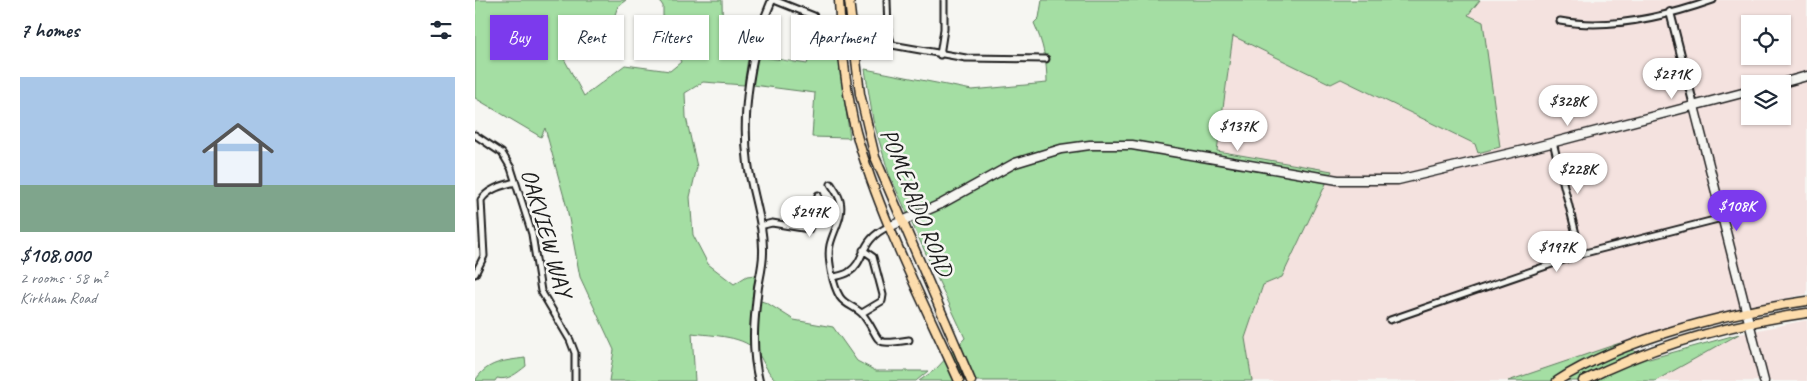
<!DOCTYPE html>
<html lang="en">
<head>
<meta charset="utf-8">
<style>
  :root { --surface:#fff; --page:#f6f6f7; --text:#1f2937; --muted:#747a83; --line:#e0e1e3; --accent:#7c3aed }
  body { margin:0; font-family:Caveat,sans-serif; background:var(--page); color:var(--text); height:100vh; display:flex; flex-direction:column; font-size:19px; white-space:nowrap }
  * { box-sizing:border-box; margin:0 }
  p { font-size:16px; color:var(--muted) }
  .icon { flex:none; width:28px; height:28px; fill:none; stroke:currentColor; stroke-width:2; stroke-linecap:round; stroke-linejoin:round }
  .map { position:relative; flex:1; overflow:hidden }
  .side { display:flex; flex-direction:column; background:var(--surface); width:475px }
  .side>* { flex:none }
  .banner { position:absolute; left:15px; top:15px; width:475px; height:45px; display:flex; gap:10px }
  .buttons { position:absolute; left:1266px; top:15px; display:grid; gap:10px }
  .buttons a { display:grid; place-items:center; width:50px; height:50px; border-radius:0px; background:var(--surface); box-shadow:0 1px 4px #0004; font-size:25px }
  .price { position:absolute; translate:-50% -42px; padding:0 11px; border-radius:18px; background:#fff; color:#222; font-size:16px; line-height:32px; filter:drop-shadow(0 1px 2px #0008) }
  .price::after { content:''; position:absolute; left:50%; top:30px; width:15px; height:11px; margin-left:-8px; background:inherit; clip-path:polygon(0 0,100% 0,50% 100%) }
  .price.on { background:var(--accent); color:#fff }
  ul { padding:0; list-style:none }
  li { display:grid; align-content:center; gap:10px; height:265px; padding:0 20px }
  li+li { border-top:1px solid var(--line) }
  li span { display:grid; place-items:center; height:155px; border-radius:0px; color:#555 }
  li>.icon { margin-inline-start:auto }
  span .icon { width:90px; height:90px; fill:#fffc; stroke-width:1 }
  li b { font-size:21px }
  h2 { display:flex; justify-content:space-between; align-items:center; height:60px; padding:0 20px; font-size:21px }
  .tag { padding:0 18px; border-radius:0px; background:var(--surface); box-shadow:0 1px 4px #0004; font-size:18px; line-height:45px }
  .tag.on { background:var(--accent); color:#fff }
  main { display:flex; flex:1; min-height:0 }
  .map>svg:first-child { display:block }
  .built { fill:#f4e2df; fill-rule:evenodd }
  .green { fill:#a4dea3; stroke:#607d60 }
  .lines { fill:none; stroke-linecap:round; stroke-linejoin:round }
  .minor-casing { stroke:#1c1c1c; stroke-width:9 }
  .tertiary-casing { stroke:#1c1c1c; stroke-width:10 }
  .secondary-casing { stroke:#1c1c1c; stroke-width:11 }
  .primary-casing { stroke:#1c1c1c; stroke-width:11 }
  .minor { stroke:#f6f6f2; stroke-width:5 }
  .tertiary { stroke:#f6f6f2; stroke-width:6 }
  .secondary { stroke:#f6f6f2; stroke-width:8 }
  .primary { stroke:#fcdcac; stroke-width:8 }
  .labels { text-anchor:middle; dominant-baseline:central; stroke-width:5; stroke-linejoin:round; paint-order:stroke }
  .street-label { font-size:24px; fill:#1c1c1c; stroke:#f6f6f2 }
</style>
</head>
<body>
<main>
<section class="side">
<h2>7 homes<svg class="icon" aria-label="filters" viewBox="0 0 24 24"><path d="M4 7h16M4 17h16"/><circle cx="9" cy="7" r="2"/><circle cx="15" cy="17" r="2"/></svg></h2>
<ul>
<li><span style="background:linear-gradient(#a9c7e8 70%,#7fa58c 0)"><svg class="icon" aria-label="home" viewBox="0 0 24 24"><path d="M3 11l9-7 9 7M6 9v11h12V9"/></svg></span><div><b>$108,000</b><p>2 rooms · 58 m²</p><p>Kirkham Road</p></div></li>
</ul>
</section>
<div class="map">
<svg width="1332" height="381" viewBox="0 0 1332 381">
  <rect width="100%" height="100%" fill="#f6f6f2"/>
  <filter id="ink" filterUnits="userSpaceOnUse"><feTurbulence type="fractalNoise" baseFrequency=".02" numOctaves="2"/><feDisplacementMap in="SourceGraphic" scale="10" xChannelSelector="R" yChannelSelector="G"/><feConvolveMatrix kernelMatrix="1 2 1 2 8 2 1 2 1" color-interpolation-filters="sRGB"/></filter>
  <g filter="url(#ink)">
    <path class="built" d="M1005 0H1332V294L1218 319 1033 381H777L770 338 788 285 807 277 857 172 742 151 758 36 856 84 866 79 1000 144 1003 153 1025 147 993 15ZM1275 24H1308V56H1275ZM1275 84H1308V116H1275Z
      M1332 320V381H1180L1264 334Z"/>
    <path class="green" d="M0 0H151L143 6 133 35 117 41 103 43 87 55 109 96 150 65 195 71 206 62 188 25V6L184 0H247L248 49 266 54V57L273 58 269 85 228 82 210 93 211 117 222 167 215 197 218 235 233 264 259 284 272 276 281 275 277 298 292 303 319 320 358 327 382 361 401 371H453L441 381H303C293 375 289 362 283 353 270 335 238 336 217 333L220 381H134L139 350 105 277 92 208 70 128 66 137 0 98Z
      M567 0H1005L993 15 1008 22 1025 147 1003 153 1000 144 866 79 856 84 758 36 742 151 857 171 807 277 788 285 770 338 777 381H444L461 369 490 338 414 174 398 120 390 69 497 90 572 83C572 61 568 43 559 23L564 18Z
      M337 49 363 54 375 138 337 137 340 93 278 85 282 56 332 64Z
      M1264 334 1180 381H1033L1145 343 1174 359Z
      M50 358 51 366C42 373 33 381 22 378L20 381H0C12 361 30 361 50 358Z"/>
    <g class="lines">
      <defs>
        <path id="minor" d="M299 0 339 16
          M412 0 413 33 417 45 491 58 571 59
          M1085 21C1135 30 1190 17 1238 0
          M465 55 469 29V0
          M0 135 27 153 36 168 57 234 66 291 95 340 100 353V381
          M1078 142 1106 254
          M356 184C359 189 364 195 365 201 369 216 358 231 355 245 352 258 358 286 365 297 371 306 382 307 389 316 408 342 396 346 434 340
          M285 226 297 223 334 229 338 218 343 195
          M0 274 9 256 6 200C14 188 27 186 40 182
          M359 277C363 276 370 275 374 272 392 260 383 240 415 226
          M387 313 407 301 408 295 398 257 388 250
          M915 320 1106 254 1247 218"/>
        <path id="tertiary" d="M1195 12 1219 106
          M284 381C276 349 279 320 283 287 285 276 288 264 288 253 289 223 277 193 273 164 266 113 276 46 297 0"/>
        <path id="secondary" d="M1303 84 1332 76
          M1219 106 1289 381
          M416 226 466 204 540 163 586 149 615 145H657L863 180H923L1053 149 1275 91"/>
        <path id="primary" d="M364 0C366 43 370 90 381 132 403 214 449 303 484 381
          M374 0 385 94 400 157 496 381
          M1082 381C1147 339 1255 312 1332 301
          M1108 381C1177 346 1255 324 1332 313"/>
      </defs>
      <use href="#minor" class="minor-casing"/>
      <use href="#tertiary" class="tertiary-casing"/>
      <use href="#secondary" class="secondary-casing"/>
      <use href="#primary" class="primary-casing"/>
      <use href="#minor" class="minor"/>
      <use href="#tertiary" class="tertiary"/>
      <use href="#secondary" class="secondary"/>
      <use href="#primary" class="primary"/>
    </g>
  </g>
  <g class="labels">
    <g class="street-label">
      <text transform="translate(442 202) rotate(68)">POMERADO ROAD</text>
      <text transform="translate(72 233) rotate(74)">OAKVIEW WAY</text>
    </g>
  </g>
</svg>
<div class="buttons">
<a><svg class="icon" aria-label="locate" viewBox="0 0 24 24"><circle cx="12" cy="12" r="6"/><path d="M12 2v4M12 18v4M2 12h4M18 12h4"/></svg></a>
<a><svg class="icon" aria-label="layers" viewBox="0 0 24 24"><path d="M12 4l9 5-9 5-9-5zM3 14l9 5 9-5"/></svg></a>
</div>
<b class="price" style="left:1197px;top:100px">$271K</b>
<b class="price" style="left:1093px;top:127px">$328K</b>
<b class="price" style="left:763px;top:152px">$137K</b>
<b class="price" style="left:1103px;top:195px">$228K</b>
<b class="price on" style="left:1262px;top:232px">$108K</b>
<b class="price" style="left:335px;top:238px">$247K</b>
<b class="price" style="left:1082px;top:273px">$197K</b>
<div class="banner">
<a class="tag on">Buy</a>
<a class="tag">Rent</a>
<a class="tag">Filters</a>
<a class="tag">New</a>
<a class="tag">Apartment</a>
</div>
</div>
</main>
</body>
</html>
